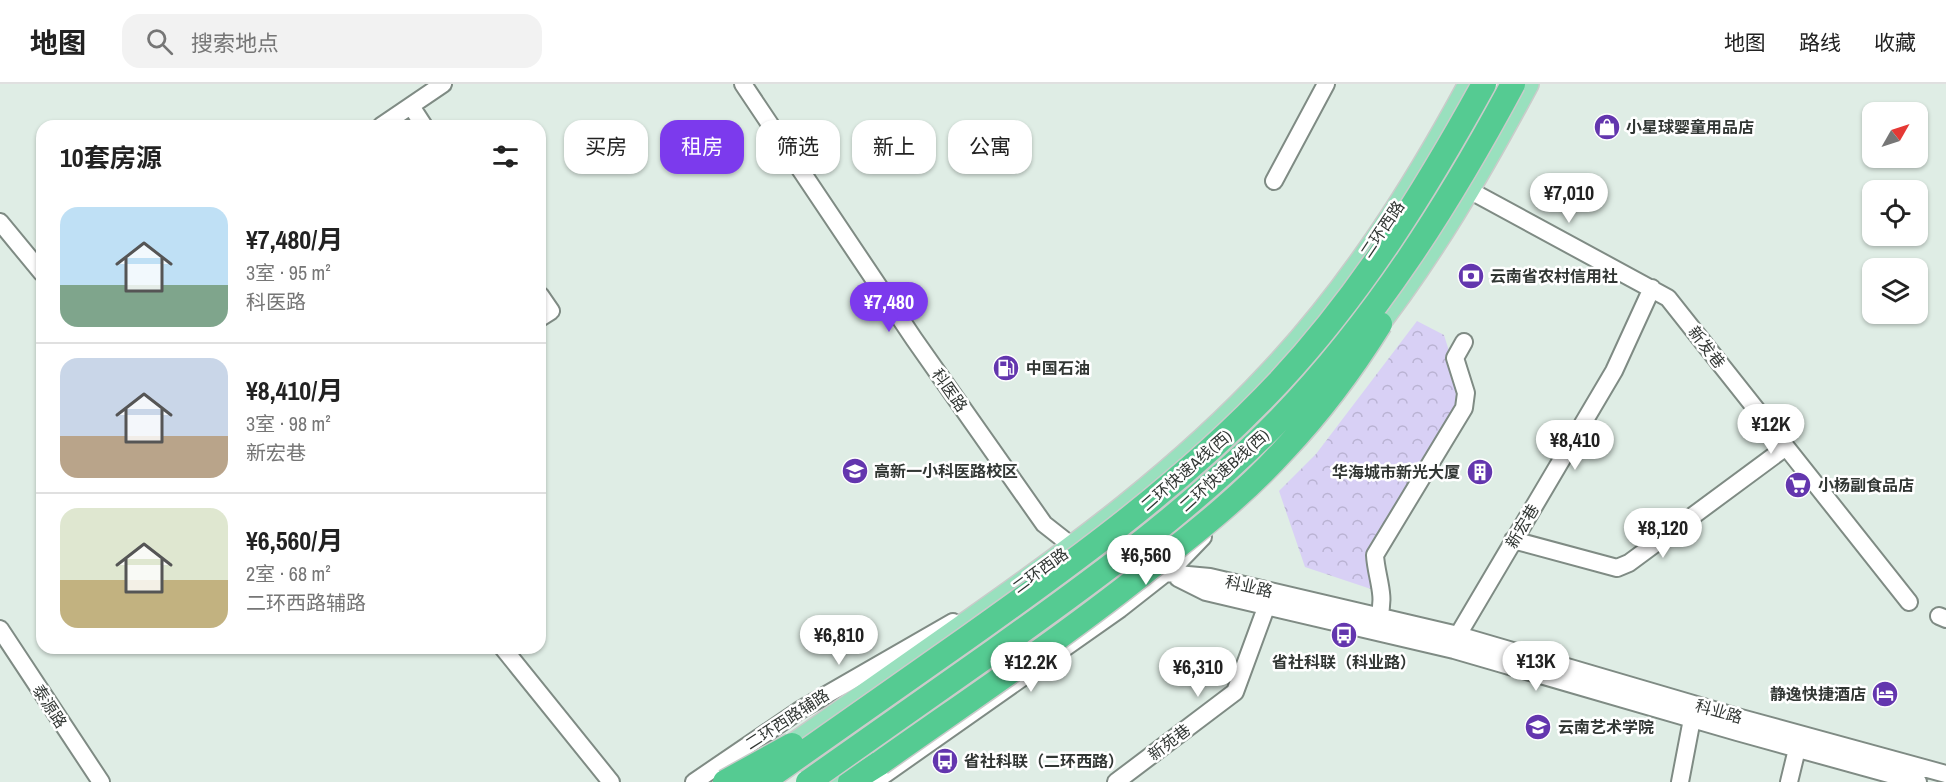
<!DOCTYPE html>
<html lang="zh">
<head>
<meta charset="utf-8">
<style>
  :root { --surface:#fff; --page:#f2f2f2; --text:#222; --muted:#767676; --line:#e0e0e0; --accent:#7c3aed }
  body { margin:0; font-family:"Archivo Narrow","Noto Sans SC",sans-serif; background:var(--page); color:var(--text); height:100vh; display:flex; flex-direction:column; font-size:22px; white-space:nowrap }
  * { box-sizing:border-box; margin:0 }
  p { font-size:20px; color:var(--muted) }
  .icon { flex:none; width:33px; height:33px; fill:none; stroke:currentColor; stroke-width:2; stroke-linecap:round; stroke-linejoin:round }
  .map { position:relative; flex:1; overflow:hidden }
  .details { position:absolute; left:36px; top:36px; width:510px; height:534px; display:flex; flex-direction:column; background:var(--surface); border-radius:18px; box-shadow:0 2px 4px #0004 }
  .details>* { flex:none }
  .banner { position:absolute; left:564px; top:36px; width:570px; height:54px; display:flex; gap:12px }
  .needle { width:39px; rotate:51deg }
  .buttons { position:absolute; left:1862px; top:18px; display:grid; gap:12px }
  .buttons a { display:grid; place-items:center; width:66px; height:66px; border-radius:12px; background:var(--surface); box-shadow:0 2px 4px #0004; font-size:30px }
  .price { position:absolute; translate:-50% -51px; padding:0 14px; border-radius:21px; background:#fff; color:#222; font-size:20px; line-height:39px; filter:drop-shadow(0 2px 3px #0008) }
  .price::after { content:''; position:absolute; left:50%; top:36px; width:18px; height:14px; margin-left:-9px; background:inherit; clip-path:polygon(0 0,100% 0,50% 100%) }
  .price.active { background:var(--accent); color:#fff }
  ul { padding:0; list-style:none }
  li { display:flex; align-items:center; gap:18px; height:150px; padding:0 24px }
  li+li { border-top:2px solid var(--line) }
  li span { display:grid; place-items:center; flex:none; width:168px; height:120px; border-radius:18px; color:#555 }
  li>.icon { margin-inline-start:auto }
  span .icon { width:72px; height:72px; fill:#fffc; stroke-width:1 }
  li b { font-size:26px }
  h2 { display:flex; justify-content:space-between; align-items:center; height:72px; padding:0 24px; font-size:26px }
  .chip { padding:0 21px; border-radius:18px; background:var(--surface); box-shadow:0 2px 4px #0004; font-size:21px; line-height:54px }
  .chip.active { background:var(--accent); color:#fff }
  header { display:flex; align-items:center; gap:36px; box-sizing:border-box; height:84px; padding:0 30px; background:var(--surface); border-bottom:2px solid var(--line) }
  header strong { font-size:28px }
  nav { display:flex; gap:33px; margin-inline-start:auto; font-size:21px }
  .search { width:420px; height:54px; background:var(--page); display:flex; align-items:center; gap:15px; box-sizing:border-box; padding:0 21px; border-radius:18px; color:var(--muted); font-size:22px }
  .map>svg:first-child { display:block }
  .forest { fill:url(#forest-crowns) }
  .lines { fill:none; stroke-linecap:round; stroke-linejoin:round }
  .minor-casing { stroke:#7f8b84; stroke-width:20 }
  .major-casing { stroke:#cacbca; stroke-width:24 }
  .highway-casing { stroke:#cacbca; stroke-width:27 }
  .minor { stroke:#fff; stroke-width:16 }
  .major { stroke:#99e0be; stroke-width:21 }
  .highway { stroke:#55cb92; stroke-width:24 }
  .highway-bridge-casing { stroke:#cacbca; stroke-width:27; stroke-linecap:butt }
  .highway-bridge { stroke:#55cb92; stroke-width:24 }
  .labels { text-anchor:middle; dominant-baseline:central; stroke-width:5; stroke-linejoin:round; paint-order:stroke }
  .poi-label { font-size:16px; font-weight:bold; fill:#323734; stroke:#fff; text-anchor:start }
  .street-label { font-size:16px; fill:#323734; stroke:#fff }
</style>
</head>
<body>
<header>
<strong>地图</strong>
<div class="search"><svg class="icon" aria-label="search" viewBox="0 0 24 24"><circle cx="10" cy="10" r="6"/><path d="M15 15l6 6"/></svg>搜索地点</div>
<nav><a>地图</a><a>路线</a><a>收藏</a></nav>
</header>
<div class="map">
<svg width="1946" height="698" viewBox="0 0 1946 698">
  <defs>
    <pattern id="forest-crowns" width="20" height="18" patternUnits="userSpaceOnUse" patternTransform="scale(1.5)"><rect width="20" height="18" fill="#d8d0f5"/><path d="M2 6a3 3 0 1 1 6 0M12 15a3 3 0 1 1 6 0" fill="none" stroke="#bab3d3"/></pattern>
  </defs>
  <rect width="100%" height="100%" fill="#dfede5"/>
  <path class="forest" d="M1417 237 1444 251 1464 315 1370 460 1377 507 1305 483 1279 407 1316 370Z"/>
  <g class="lines">
    <defs>
      <path id="minor" d="M743 0 914 255 1044 440 1072 462 1133 482 1166 489 1210 493 1458 551 1741 634 1946 690
        M411 22 424 42
        M381 42 443 0
        M1274 97 1326 0
        M1469 106 1668 214 1909 518
        M0 138 42 189
        M540 211 551 227 540 234
        M1513 456 1617 484 1629 479 1786 363
        M1178 494 1206 508 1454 566 1737 648 1918 698
        M1379 532C1386 511 1376 492 1375 471L1464 324 1466 309 1455 274 1464 258
        M1939 532 1946 535
        M0 545 101 698
        M1458 551 1614 287 1652 204
        M503 564 611 698
        M694 698 800 626 953 538
        M874 698 1120 525 1176 481 1203 453
        M1116 698 1235 608 1267 521
        M1680 698 1692 635
        M1789 698 1797 665"/>
      <path id="major" d="M1369 253C1431 174 1481 88 1528 0
        M779 670C842 626 905 582 967 538 1074 463 1180 385 1269 289 1350 203 1413 104 1469 0
        M830 698C987 588 1161 479 1293 340"/>
      <path id="highway" d="M850 698 880 679"/>
    </defs>
    <use href="#minor" class="minor-casing"/>
    <use href="#major" class="major-casing"/>
    <use href="#highway" class="highway-casing"/>
    <use href="#minor" class="minor"/>
    <use href="#major" class="major"/>
    <use href="#highway" class="highway"/>
    <defs>
      <path id="highway-bridge" d="M880 679C972 614 1067 551 1155 480 1200 445 1246 408 1284 366 1320 328 1352 285 1380 240
        M725 698 792 661
        M762 698C830 650 899 602 967 554 1077 476 1186 397 1279 298 1362 209 1425 107 1484 0
        M808 698C870 654 932 611 994 567 1094 496 1194 423 1280 335 1376 235 1448 121 1513 0"/>
    </defs>
    <use href="#highway-bridge" class="highway-bridge-casing"/>
    <use href="#highway-bridge" class="highway-bridge"/>
  </g>
  <defs>
    <symbol id="shop-disc" viewBox="-11 -11 22 22"><circle r="9.5" fill="#6336ae" stroke="#fff"/><path d="M-5-2.5h2.3a2.7 3.5 0 0 1 5.4 0H5L5.5 6h-11ZM-1.5-2.5h3a1.5 2.3 0 0 0-3 0Z" fill="#fff"/></symbol>
    <symbol id="bank-disc" viewBox="-11 -11 22 22"><circle r="9.5" fill="#6336ae" stroke="#fff"/><path d="M-6-4H6V4H-6ZM0-2.3a2.3 2.3 0 1 0 0 4.6a2.3 2.3 0 1 0 0-4.6Z" fill="#fff"/></symbol>
    <symbol id="fuel-disc" viewBox="-11 -11 22 22"><circle r="9.5" fill="#6336ae" stroke="#fff"/><path d="M-5.5-6h7V0h2V4h1.3V-2.5L3-4.5l.8-.8L6-3V5H2.5V1h-1V6h-7ZM-4.2-4.7v3.2H.2V-4.7Z" fill="#fff"/></symbol>
    <symbol id="school-disc" viewBox="-11 -11 22 22"><circle r="9.5" fill="#6336ae" stroke="#fff"/><path d="M0-5L7-2L0 1L-7-2ZM-4 1L0 2.5L4 1V4Q0 6-4 4Z" fill="#fff"/></symbol>
    <symbol id="building-disc" viewBox="-11 -11 22 22"><circle r="9.5" fill="#6336ae" stroke="#fff"/><path d="M-4-6H4V6H1V3H-1V6H-4ZM-2.5-4.3h1.7v1.8h-1.7ZM.8-4.3h1.7v1.8H.8ZM-2.5-1h1.7V.8h-1.7ZM.8-1h1.7V.8H.8Z" fill="#fff"/></symbol>
    <symbol id="supermarket-disc" viewBox="-11 -11 22 22"><circle r="9.5" fill="#6336ae" stroke="#fff"/><path d="M-6-5.5h2.5l.6 2H6L4.5 2H-2.5L-4.4-4H-6ZM-1.5 3.2a1.3 1.3 0 1 0 .1 0ZM3 3.2a1.3 1.3 0 1 0 .1 0Z" fill="#fff"/></symbol>
    <symbol id="bus-disc" viewBox="-11 -11 22 22"><circle r="9.5" fill="#6336ae" stroke="#fff"/><path d="M-5-6H5V4H4V6H2V4H-2V6H-4V4H-5ZM-3.5-4V0h7V-4ZM-3.5 1.2v1.5H-2V1.2ZM2 1.2v1.5H3.5V1.2Z" fill="#fff"/></symbol>
    <symbol id="hotel-disc" viewBox="-11 -11 22 22"><circle r="9.5" fill="#6336ae" stroke="#fff"/><path d="M-6-4.5h1.5V1H6V5H4.5V3h-9V5H-6ZM-4 0a1.8 1.8 0 1 1 3.6 0ZM.5 0V-2.5h3Q6-2.5 6 0Z" fill="#fff"/></symbol>
    <symbol id="university-disc" viewBox="-11 -11 22 22"><circle r="9.5" fill="#6336ae" stroke="#fff"/><path d="M0-5L7-2L0 1L-7-2ZM-4 1L0 2.5L4 1V4Q0 6-4 4Z" fill="#fff"/></symbol>
  </defs>
  <g fill-rule="evenodd">
    <use href="#shop-disc" x="1592" y="28" width="30" height="30"/>
    <use href="#bank-disc" x="1456" y="177" width="30" height="30"/>
    <use href="#fuel-disc" x="991" y="269" width="30" height="30"/>
    <use href="#school-disc" x="840" y="372" width="30" height="30"/>
    <use href="#building-disc" x="1465" y="373" width="30" height="30"/>
    <use href="#supermarket-disc" x="1783" y="386" width="30" height="30"/>
    <use href="#bus-disc" x="1329" y="536" width="30" height="30"/>
    <use href="#hotel-disc" x="1870" y="595" width="30" height="30"/>
    <use href="#university-disc" x="1523" y="628" width="30" height="30"/>
    <use href="#bus-disc" x="930" y="662" width="30" height="30"/>
  </g>
  <g class="labels">
    <g class="poi-label">
      <text x="1626" y="43">小星球婴童用品店</text>
      <text x="1490" y="192">云南省农村信用社</text>
      <text x="1026" y="284">中国石油</text>
      <text x="874" y="387">高新一小科医路校区</text>
      <text x="1460" y="388" text-anchor="end">华海城市新光大厦</text>
      <text x="1818" y="401">小杨副食品店</text>
      <text x="1344" y="578" text-anchor="middle">省社科联（科业路）</text>
      <text x="1866" y="610" text-anchor="end">静逸快捷酒店</text>
      <text x="1558" y="643">云南艺术学院</text>
      <text x="964" y="677">省社科联（二环西路）</text>
    </g>
    <g class="street-label">
      <text transform="translate(1382 145) rotate(-56)">二环西路</text>
      <text transform="translate(1707 263) rotate(52)">新发巷</text>
      <text transform="translate(950 306) rotate(55)">科医路</text>
      <text transform="translate(1186 386) rotate(-41)">二环快速A线(西)</text>
      <text transform="translate(1224 386) rotate(-42)">二环快速B线(西)</text>
      <text transform="translate(1522 442) rotate(-59)">新宏巷</text>
      <text transform="translate(1040 486) rotate(-36)">二环西路</text>
      <text transform="translate(1249 502) rotate(13)">科业路</text>
      <text transform="translate(50 622) rotate(57)">泰源路</text>
      <text transform="translate(1719 627) rotate(16)">科业路</text>
      <text transform="translate(787 635) rotate(-33)">二环西路辅路</text>
      <text transform="translate(1169 658) rotate(-37)">新苑巷</text>
    </g>
  </g>
</svg>
<div class="buttons">
<a><svg class="needle" viewBox="-14 -14 28 28"><path d="M0-13l5 13h-10z" fill="#e53935"/><path d="M0 13l5-13h-10z" fill="#767676"/></svg></a>
<a><svg class="icon" aria-label="locate" viewBox="0 0 24 24"><circle cx="12" cy="12" r="6"/><path d="M12 2v4M12 18v4M2 12h4M18 12h4"/></svg></a>
<a><svg class="icon" aria-label="layers" viewBox="0 0 24 24"><path d="M12 4l9 5-9 5-9-5zM3 14l9 5 9-5"/></svg></a>
</div>
<b class="price" style="left:1569px;top:140px">¥7,010</b>
<b class="price active" style="left:889px;top:249px">¥7,480</b>
<b class="price" style="left:1771px;top:371px">¥12K</b>
<b class="price" style="left:1575px;top:387px">¥8,410</b>
<b class="price" style="left:1663px;top:475px">¥8,120</b>
<b class="price" style="left:1146px;top:502px">¥6,560</b>
<b class="price" style="left:839px;top:582px">¥6,810</b>
<b class="price" style="left:1536px;top:608px">¥13K</b>
<b class="price" style="left:1031px;top:609px">¥12.2K</b>
<b class="price" style="left:1198px;top:614px">¥6,310</b>
<div class="banner">
<a class="chip">买房</a>
<a class="chip active">租房</a>
<a class="chip">筛选</a>
<a class="chip">新上</a>
<a class="chip">公寓</a>
</div>
<section class="details">
<h2>10套房源<svg class="icon" aria-label="filters" viewBox="0 0 24 24"><path d="M4 7h16M4 17h16"/><circle cx="9" cy="7" r="2"/><circle cx="15" cy="17" r="2"/></svg></h2>
<ul>
<li><span style="background:linear-gradient(#bfe0f5 65%,#7fa58c 0)"><svg class="icon" aria-label="home" viewBox="0 0 24 24"><path d="M3 11l9-7 9 7M6 9v11h12V9"/></svg></span><div><b>¥7,480/月</b><p>3室 · 95 m²</p><p>科医路</p></div></li>
<li><span style="background:linear-gradient(#c9d6e8 65%,#b9a48a 0)"><svg class="icon" aria-label="home" viewBox="0 0 24 24"><path d="M3 11l9-7 9 7M6 9v11h12V9"/></svg></span><div><b>¥8,410/月</b><p>3室 · 98 m²</p><p>新宏巷</p></div></li>
<li><span style="background:linear-gradient(#dfe7d0 60%,#c2b280 0)"><svg class="icon" aria-label="home" viewBox="0 0 24 24"><path d="M3 11l9-7 9 7M6 9v11h12V9"/></svg></span><div><b>¥6,560/月</b><p>2室 · 68 m²</p><p>二环西路辅路</p></div></li>
</ul>
</section>
</div>
</body>
</html>
